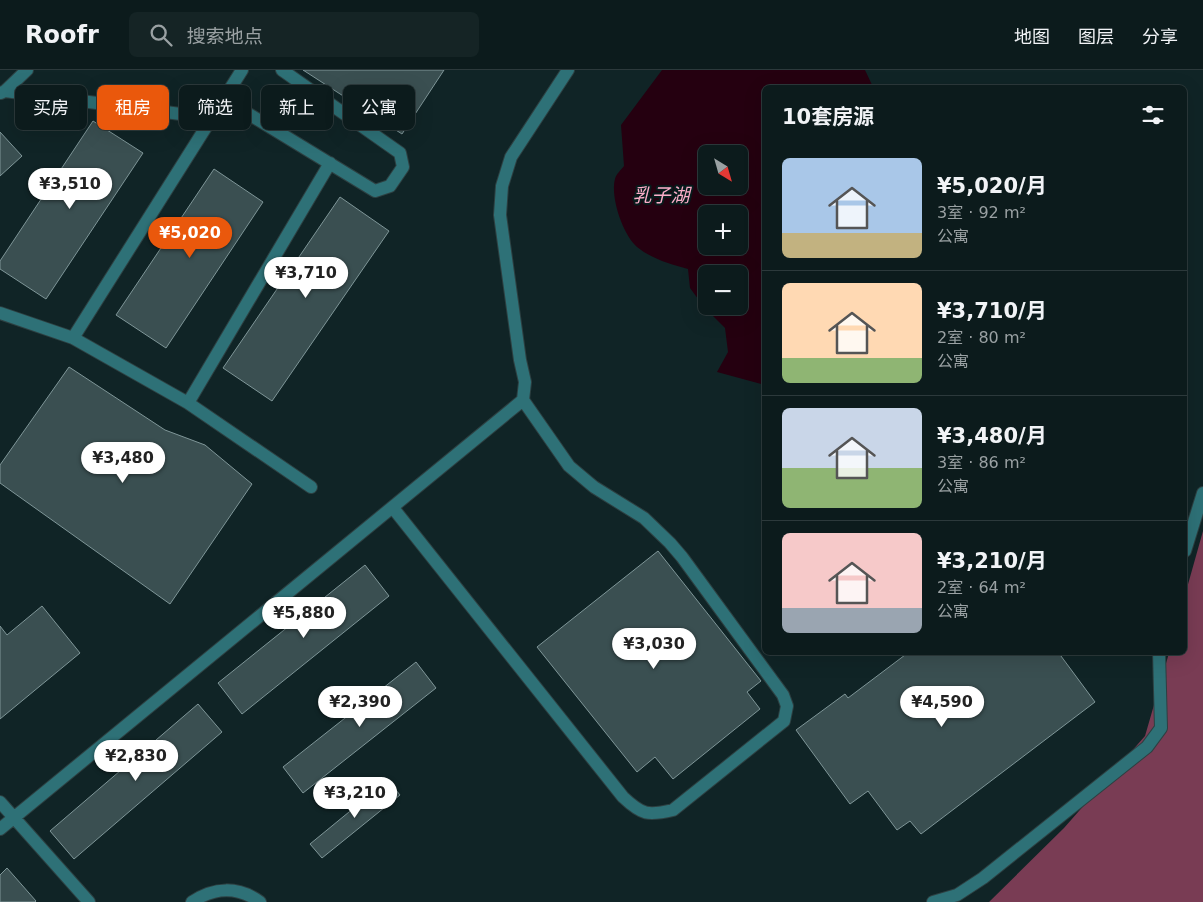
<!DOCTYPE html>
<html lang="zh">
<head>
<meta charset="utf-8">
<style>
  :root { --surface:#0c1b1c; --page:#152425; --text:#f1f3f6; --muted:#9aa1a3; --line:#2c393b; --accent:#ea580c }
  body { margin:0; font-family:"DejaVu Sans","Noto Sans SC",sans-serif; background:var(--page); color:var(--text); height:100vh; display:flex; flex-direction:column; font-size:19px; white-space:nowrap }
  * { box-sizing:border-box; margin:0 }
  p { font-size:16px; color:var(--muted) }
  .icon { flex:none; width:28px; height:28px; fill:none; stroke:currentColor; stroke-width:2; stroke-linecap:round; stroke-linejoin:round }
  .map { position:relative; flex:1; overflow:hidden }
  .side { position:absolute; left:762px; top:15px; width:425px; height:570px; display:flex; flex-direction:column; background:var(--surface); border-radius:8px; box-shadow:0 5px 20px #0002,0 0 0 1px var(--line) }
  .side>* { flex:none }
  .banner { position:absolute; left:15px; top:15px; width:475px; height:45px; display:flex; gap:10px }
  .needle { width:32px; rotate:143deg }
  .controls { position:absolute; left:698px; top:75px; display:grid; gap:10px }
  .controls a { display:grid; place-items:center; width:50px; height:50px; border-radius:8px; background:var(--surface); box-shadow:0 5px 20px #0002,0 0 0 1px var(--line); font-size:25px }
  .price { position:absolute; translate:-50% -42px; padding:0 11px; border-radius:18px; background:#fff; color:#222; font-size:16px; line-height:32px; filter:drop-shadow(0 1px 2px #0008) }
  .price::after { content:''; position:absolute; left:50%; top:30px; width:15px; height:11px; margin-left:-8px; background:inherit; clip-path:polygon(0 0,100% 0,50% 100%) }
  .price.current { background:var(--accent); color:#fff }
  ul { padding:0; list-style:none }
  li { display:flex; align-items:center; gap:15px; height:125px; padding:0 20px }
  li+li { border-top:1px solid var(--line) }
  li span { display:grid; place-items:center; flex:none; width:140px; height:100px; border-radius:8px; color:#555 }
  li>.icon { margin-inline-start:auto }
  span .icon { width:60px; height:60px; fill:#fffc; stroke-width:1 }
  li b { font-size:21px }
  h2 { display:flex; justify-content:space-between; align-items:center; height:60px; padding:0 20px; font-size:21px }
  .tag { padding:0 18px; border-radius:8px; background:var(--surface); box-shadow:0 5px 20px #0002,0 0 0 1px var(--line); font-size:18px; line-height:45px }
  .tag.current { background:var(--accent); color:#fff }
  header { display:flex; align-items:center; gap:30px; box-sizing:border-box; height:70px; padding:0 25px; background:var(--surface); border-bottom:1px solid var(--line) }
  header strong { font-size:24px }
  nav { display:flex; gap:28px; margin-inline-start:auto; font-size:18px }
  .search { width:350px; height:45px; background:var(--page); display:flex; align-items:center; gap:12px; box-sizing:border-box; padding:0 18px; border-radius:8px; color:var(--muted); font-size:19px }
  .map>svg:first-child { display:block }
  .forest { fill:#793c54 }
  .water { fill:#250010; fill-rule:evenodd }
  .building { fill:#3a4f51; stroke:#7f9698 }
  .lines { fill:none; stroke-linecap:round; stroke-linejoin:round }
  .minor-casing { stroke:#2d4042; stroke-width:14 }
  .minor { stroke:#2e7177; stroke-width:12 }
  .labels { text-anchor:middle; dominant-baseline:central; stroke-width:4; stroke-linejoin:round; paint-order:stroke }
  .water-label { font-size:19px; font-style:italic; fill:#fbaec9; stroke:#071b1c }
</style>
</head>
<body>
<header>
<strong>Roofr</strong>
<div class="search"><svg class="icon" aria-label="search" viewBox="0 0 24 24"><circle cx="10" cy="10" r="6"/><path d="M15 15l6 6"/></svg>搜索地点</div>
<nav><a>地图</a><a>图层</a><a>分享</a></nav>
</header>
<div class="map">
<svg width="1203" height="832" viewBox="0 0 1203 832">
  <rect width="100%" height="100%" fill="#102426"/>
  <path class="forest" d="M1203 461V832H989L1064 758 1145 666 1169 583 1185 582V525Z"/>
  <path class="water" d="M662 0H865L873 17 765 18V315L717 302 728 282 725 258 704 237 690 218 688 199C670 194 652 189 637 177 623 165 610 127 615 109 616 104 621 100 624 96L621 55ZM706 84H739V116H706ZM706 144H739V176H706ZM706 204H739V236H706Z"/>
  <path class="building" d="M303 0H444L402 64Z
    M93 51 143 83 46 229 0 199V191Z
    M0 62 22 86 0 106Z
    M214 99 263 132 166 278 116 245Z
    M340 127 389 161 272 331 223 298Z
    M69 297 165 360 205 375 252 414 170 534 0 413V395Z
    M658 481 761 611 747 622 760 639 673 709 655 687 637 702 537 577Z
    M365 495 389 526 242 644 218 613Z
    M42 536 80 583 0 649V556L7 565Z
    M909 582H1058L1095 632 921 764 910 751 897 760 868 721 850 734 796 660 845 624 848 628Z
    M416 592 436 618 303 723 283 697Z
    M198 634 222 662 74 789 50 761Z
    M388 710 400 725 322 788 310 774Z
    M7 798 36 831 35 832H0V805Z"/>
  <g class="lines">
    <defs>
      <path id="minor" d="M5 21 211 48
        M1 23 5 21 27 0
        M224 29 375 121 390 116 403 97 400 83 282 0
        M0 243 73 268 188 333 311 417
        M73 268 242 0
        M188 333 330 93
        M393 438 623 727C642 745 648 746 673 740L784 651 787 636 783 625 682 487 670 473 644 448 594 417 569 396 523 330
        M1185 481 1203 423
        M0 732 89 832
        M0 759 523 330 525 312 520 290 500 145 502 116 511 87 568 0
        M192 832C214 817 238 816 260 832
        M933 832 957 825 983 808 1147 677 1161 658 1159 582"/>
    </defs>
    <use href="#minor" class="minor-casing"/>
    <use href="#minor" class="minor"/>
  </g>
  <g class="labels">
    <g class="water-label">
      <text x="661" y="125">乳子湖</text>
    </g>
  </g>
</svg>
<div class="controls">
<a><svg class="needle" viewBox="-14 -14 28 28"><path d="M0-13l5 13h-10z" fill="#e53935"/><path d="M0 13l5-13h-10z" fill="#9aa1a3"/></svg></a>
<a>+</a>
<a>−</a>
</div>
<b class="price" style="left:70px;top:140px">¥3,510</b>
<b class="price current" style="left:190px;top:189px">¥5,020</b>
<b class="price" style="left:306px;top:229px">¥3,710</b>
<b class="price" style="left:123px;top:414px">¥3,480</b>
<b class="price" style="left:304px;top:569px">¥5,880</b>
<b class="price" style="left:654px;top:600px">¥3,030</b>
<b class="price" style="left:360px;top:658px">¥2,390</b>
<b class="price" style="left:942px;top:658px">¥4,590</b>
<b class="price" style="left:136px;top:712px">¥2,830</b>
<b class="price" style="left:355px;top:749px">¥3,210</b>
<div class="banner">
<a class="tag">买房</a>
<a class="tag current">租房</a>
<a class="tag">筛选</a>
<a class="tag">新上</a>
<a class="tag">公寓</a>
</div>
<section class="side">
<h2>10套房源<svg class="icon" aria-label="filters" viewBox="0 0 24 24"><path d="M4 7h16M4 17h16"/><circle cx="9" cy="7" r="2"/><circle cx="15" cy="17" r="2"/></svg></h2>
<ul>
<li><span style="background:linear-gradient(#a9c7e8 75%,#c2b280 0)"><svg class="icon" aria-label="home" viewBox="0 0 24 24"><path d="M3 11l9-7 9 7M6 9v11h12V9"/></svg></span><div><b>¥5,020/月</b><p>3室 · 92 m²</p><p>公寓</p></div></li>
<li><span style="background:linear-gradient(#ffd9b3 75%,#8fb573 0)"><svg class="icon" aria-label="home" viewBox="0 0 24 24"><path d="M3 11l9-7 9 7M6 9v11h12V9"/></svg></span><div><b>¥3,710/月</b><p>2室 · 80 m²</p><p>公寓</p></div></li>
<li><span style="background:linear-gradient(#c9d6e8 60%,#8fb573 0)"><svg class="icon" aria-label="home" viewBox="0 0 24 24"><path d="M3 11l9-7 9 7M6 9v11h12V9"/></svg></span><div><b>¥3,480/月</b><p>3室 · 86 m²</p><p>公寓</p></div></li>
<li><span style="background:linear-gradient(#f6c9c9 75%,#9aa5b1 0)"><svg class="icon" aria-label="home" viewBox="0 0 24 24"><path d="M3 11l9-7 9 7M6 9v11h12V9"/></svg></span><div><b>¥3,210/月</b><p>2室 · 64 m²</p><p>公寓</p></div></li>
</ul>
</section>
</div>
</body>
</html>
